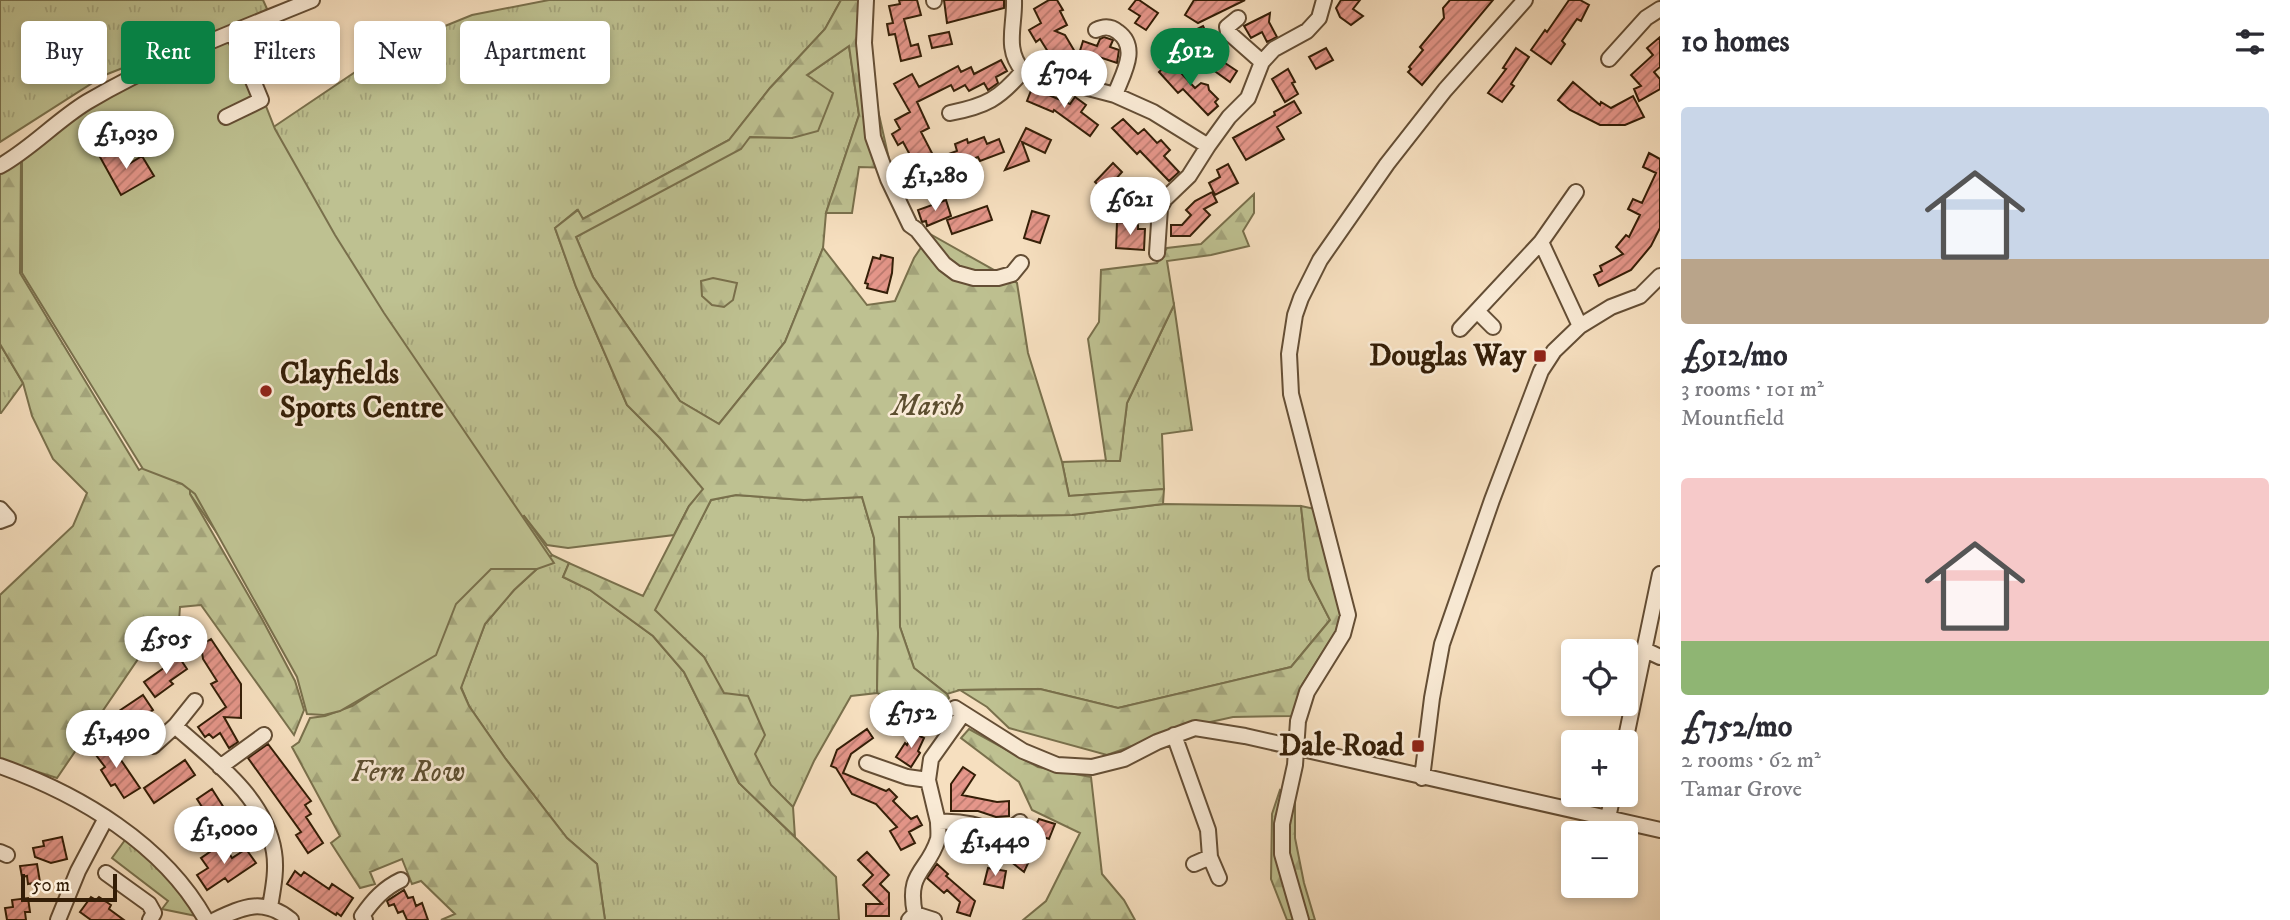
<!DOCTYPE html>
<html lang="en">
<head>
<meta charset="utf-8">
<style>
  :root { --surface:#fff; --page:#f7f7f7; --text:#2b2b33; --muted:#7c7c81; --accent:#0b8043 }
  body { margin:0; font-family:"IM FELL DW Pica",serif; background:var(--page); color:var(--text); height:100vh; display:flex; flex-direction:column; font-size:26px; white-space:nowrap }
  * { box-sizing:border-box; margin:0 }
  p { font-size:23px; color:var(--muted) }
  .icon { flex:none; width:38px; height:38px; fill:none; stroke:currentColor; stroke-width:2; stroke-linecap:round; stroke-linejoin:round }
  .map { position:relative; flex:1; overflow:hidden }
  .details { display:flex; flex-direction:column; background:var(--surface); width:630px }
  .details>* { flex:none }
  .top-card { position:absolute; left:21px; top:21px; width:665px; height:63px; display:flex; gap:14px }
  .buttons { position:absolute; left:1561px; top:639px; display:grid; gap:14px }
  .buttons a { display:grid; place-items:center; width:77px; height:77px; border-radius:7px; background:var(--surface); box-shadow:0 4px 10px #0003; font-size:35px }
  .scale { position:absolute; left:21px; bottom:18px; width:96px; box-sizing:border-box; padding-left:7px; border:4px solid #341e07; border-top:0; font-size:19px; line-height:24px; white-space:nowrap; color:#341e07; -webkit-text-stroke:5px #f9ead5; paint-order:stroke }
  .price { position:absolute; translate:-50% -60px; padding:0 16px; border-radius:24px; background:#fff; color:#222; font-size:23px; line-height:46px; filter:drop-shadow(0 2px 4px #0008) }
  .price::after { content:''; position:absolute; left:50%; top:42px; width:21px; height:16px; margin-left:-10px; background:inherit; clip-path:polygon(0 0,100% 0,50% 100%) }
  .price.selected { background:var(--accent); color:#fff }
  ul { padding:0; list-style:none }
  li { display:grid; align-content:center; gap:14px; height:371px; padding:0 21px }
  li span { display:grid; place-items:center; height:217px; border-radius:7px; color:#555 }
  li>.icon { margin-inline-start:auto }
  span .icon { width:126px; height:126px; fill:#fffc; stroke-width:1 }
  li b { font-size:30px }
  h2 { display:flex; justify-content:space-between; align-items:center; height:84px; padding:0 21px; font-size:30px }
  .pill { padding:0 24px; border-radius:7px; background:var(--surface); box-shadow:0 4px 10px #0003; font-size:24px; line-height:63px }
  .pill.selected { background:var(--accent); color:#fff }
  main { display:flex; flex:1; min-height:0 }
  .map>svg:first-child { display:block }
  .grass { fill:url(#grass-tufts); stroke:#79704c; stroke-width:2 }
  .forest { fill:url(#forest-firs); stroke:#79704c; stroke-width:2 }
  .pitch { fill:#bec191; stroke:#79704c; stroke-width:2 }
  .building { fill:url(#building-hatch); stroke:#341e07; stroke-width:2 }
  .lines { fill:none; stroke-linecap:round; stroke-linejoin:round }
  .minor-casing { stroke:#644e35; stroke-width:18 }
  .minor { stroke:#f9ead5; stroke-width:14 }
  .poi-dot { fill:#8f2418; stroke:#f9ead5; stroke-width:2.5 }
  .labels { text-anchor:middle; dominant-baseline:central; stroke-width:5; stroke-linejoin:round; paint-order:stroke }
  .poi-label { font-size:30px; font-weight:bold; fill:#341e07; stroke:#f9ead5; text-anchor:end }
  .park-label { font-size:30px; font-style:italic; fill:#5d4f30; stroke:#f9ead5 }
</style>
</head>
<body>
<main>
<div class="map">
<svg width="1660" height="920" viewBox="0 0 1660 920">
  <defs>
    <pattern id="grass-tufts" width="24" height="20" patternUnits="userSpaceOnUse" patternTransform="scale(1.75)"><rect width="24" height="20" fill="#bec191"/><path d="M3 7l-1-3M5 7V3M7 7l1-3M15 17l-1-3M17 17v-4M19 17l1-3" fill="none" stroke="#a4a57c"/></pattern>
    <pattern id="forest-firs" width="22" height="20" patternUnits="userSpaceOnUse" patternTransform="scale(1.75)"><rect width="22" height="20" fill="#bec191"/><path d="M5 1l3.5 6h-7zM16 11l3.5 6h-7z" fill="#a4a57c"/></pattern>
    <pattern id="building-hatch" width="6" height="6" patternUnits="userSpaceOnUse" patternTransform="scale(1.75)"><rect width="6" height="6" fill="#e5968a"/><path d="M-1 1l2-2M0 6l6-6M5 7l2-2" fill="none" stroke="#ba7a6f"/></pattern>
  </defs>
  <rect width="100%" height="100%" fill="#f6dfbf"/>
  <filter id="stains"><feTurbulence type="fractalNoise" baseFrequency=".00286" numOctaves="4"/><feColorMatrix values="0 0 0 0 .2 0 0 0 0 .09 0 0 0 0 .02 0 0 0 .5 -.17"/></filter>
  <radialGradient id="worn" r=".72"><stop offset=".6" stop-color="#630" stop-opacity="0"/><stop offset="1" stop-color="#630" stop-opacity=".3"/></radialGradient>
  <path class="grass" d="M0 0H263L268 11 105 75 0 142Z
    M549 0H841L825 29 770 88 729 140 583 219 577 210 555 228 576 287 627 405 660 438 704 489 689 506 674 535 568 548 547 545 524 516 308 697 248 578 190 494V472L272 128 391 48 472 15Z
    M849 46 859 115 826 213 823 248 785 342 719 424 680 401 593 277 576 237 750 137 792 138 806 76Z
    M1174 305 1192 430 1162 434 1164 489 1069 496 1062 462 1120 460 1127 403Z
    M0 344 23 383 1 413H0Z
    M736 495 803 500 862 497 874 538 878 633 877 693 851 696 814 761 793 807 771 786 704 657 654 610 711 500Z
    M1163 504 1301 506 1309 579 1330 620 1291 667 1118 708 1040 689 960 690 947 694 914 668 900 627 898 517 1072 515Z
    M552 555 569 563 563 577 590 590 653 636 684 672 739 783 836 877 839 920H605L597 864 567 838 505 758 469 706 461 687 485 624 514 590Z
    M125 840C154 858 177 888 196 916L162 909 168 901 112 858Z"/>
  <path class="forest" d="M841 0H862L871 79 891 168 859 167 852 213H826L859 115 849 46 807 75 833 93 818 131 792 138 750 137 741 149 576 237 593 277 680 401 719 424 785 342 823 248 867 305 895 301 914 258 930 234 1017 283 1028 353 1062 462 1069 496 1164 489 1163 504 1072 515 899 517 900 627 914 668 947 694 949 698 935 721 907 709 877 693 878 633 874 538 862 497 804 500 736 495 711 500 655 610 704 657 724 693 748 696 765 735 755 754 771 785 793 807 795 837 739 783 684 672 653 636 590 590 563 577 569 563 643 596 689 506 703 489 660 438 627 405 576 287 555 228 578 210 583 219 729 140 770 88 825 29Z
    M21 160 20 273 139 470 243 412 190 472V494L262 619 295 681 304 710 294 735 201 605 180 607 178 636 149 643 57 778 0 760V595L73 526 87 493 53 459 32 416 23 383 0 344V173Z
    M1254 194V213L1243 231 1249 246 1211 255 1167 261 1174 305 1127 403 1120 461H1106L1088 339 1099 322 1101 270 1157 263 1167 248 1201 244Z
    M713 278 737 283 733 300 724 307 712 305 702 296 701 281Z
    M1301 506 1315 509 1343 620 1302 685 1292 716 1233 717 1183 728 1107 755 1009 728 987 707 960 690 1040 689 1118 708 1291 667 1330 620 1309 579Z
    M524 516 552 555 514 590 485 624 461 688 469 706 505 758 567 838 597 864 605 920H441L455 914 421 881 412 884 402 859 370 872 375 884 360 888 331 843 340 836 292 747 299 742 310 718 325 716 352 706 414 665 445 608 508 526Z
    M969 729 1038 767 1091 777 1102 874 1124 900 1135 920H1023L1046 901 1080 833 1032 810 1019 782 961 738Z
    M1280 790 1295 797V838L1304 883 1315 920H1287L1271 879 1272 814Z"/>
  <path class="pitch" d="M238 35 275 129 335 235 384 313 554 563 537 569H491L456 604 436 655 340 711 324 715 307 714 297 677 195 494 182 484 143 469 22 273V157L87 107 166 65Z"/>
  <path class="building" d="M899 0H917L921 15 904 19 911 46 918 44 921 56 901 61 895 34 889 35 887 24 893 23 889 6 900 4Z
    M944 0H1004V8L947 23Z
    M1049 0H1057L1063 10 1060 11 1067 25 1055 31 1065 35 1078 57 1083 41 1097 46 1100 39 1104 37 1113 40 1110 47 1119 50 1117 63 1090 54 1087 64 1068 58 1060 63 1054 53 1050 55 1040 39 1036 42 1029 30 1041 23 1034 9Z
    M1136 0H1139L1158 13 1146 30 1135 23 1140 16 1129 9Z
    M1194 0H1245L1198 23 1185 15Z
    M1341 0H1360L1353 9 1363 16 1351 25 1340 17 1336 8Z
    M1450 0H1493L1422 85 1408 72 1411 69 1409 67 1423 50 1420 47 1444 18 1443 8Z
    M1569 0H1580L1589 5 1581 21 1577 19 1562 41 1565 44 1551 64 1531 50 1545 30 1547 32Z
    M1270 13 1269 22 1277 37 1267 42 1262 32 1251 38 1244 26Z
    M1203 26 1209 39 1191 47 1185 35Z
    M949 32 952 44 932 48 929 36Z
    M1660 37V67L1654 72 1660 79V89L1639 101 1634 89 1641 86 1631 75 1653 55 1647 48Z
    M1326 48 1333 60 1316 69 1309 57Z
    M1516 48 1529 57 1511 84 1514 86 1502 102 1488 93 1506 69 1503 68Z
    M1216 57 1237 71 1230 82 1209 67Z
    M1001 60 1007 71 996 77 998 83 988 90 984 83 969 91 965 85 954 91 951 85 917 102 929 128 921 132 935 159 957 151 955 144 967 139 968 143 984 137 987 144 999 139 1004 152 980 161 978 157 945 169 943 185 923 182 926 163 917 168 903 142 898 145 892 134 900 129 895 120 910 112 894 84 912 74 919 87 958 66 961 72 971 67 974 74Z
    M1170 61 1195 88 1201 83 1208 85 1209 90 1218 99 1215 102 1218 106 1208 115 1183 89 1178 93 1159 72Z
    M1288 69 1295 82 1292 83 1298 94 1285 102 1272 79Z
    M1573 82 1600 105 1601 102 1611 108 1633 96 1644 117 1625 125H1600L1570 110 1558 100Z
    M1032 88 1070 104 1075 97 1086 105 1081 112 1098 125 1090 136 1054 110 1053 112 1027 101Z
    M1294 101 1301 113 1277 127 1284 139 1246 160 1233 138 1275 115 1274 112Z
    M1123 119 1138 134 1144 129 1157 143 1161 140 1170 150 1164 156 1179 172 1169 181 1140 151 1137 154 1112 128Z
    M1026 128 1051 140 1045 153 1022 142 1029 161 1005 170Z
    M117 148 127 165 142 156 154 176 121 195 100 157Z
    M1649 153 1660 159V228L1651 246 1631 270 1599 286 1594 275 1602 271 1600 266 1623 254 1616 247 1626 235 1629 237 1640 215 1628 209 1633 199 1642 203 1656 173 1643 167Z
    M1113 163 1122 172 1114 181 1116 184 1107 194 1095 182Z
    M1228 164 1238 183 1215 195 1209 183 1220 177 1217 170Z
    M1212 192 1217 202 1204 209 1210 215 1190 236H1171V225H1182L1191 215 1186 210 1195 201Z
    M1110 197 1117 216 1105 220 1099 202Z
    M946 200 951 216 927 226 926 221 922 222 918 210Z
    M987 206 992 220 952 234 947 220Z
    M1032 211 1049 216 1040 243 1024 238Z
    M1117 222 1134 223 1138 225V229H1145L1144 250 1116 248Z
    M881 255 893 258 892 273 887 293 867 288 868 284 865 283 873 257 880 259Z
    M211 639 241 684V718L224 717 238 742 229 748 220 733 213 738 209 734 205 737 198 727 226 707 211 684 217 681 203 659 201 645Z
    M177 654 187 669 170 681 173 684 155 697 144 682 168 665 166 662Z
    M143 695 153 710 130 726 134 732 117 744 107 729 123 718 119 711Z
    M867 729 873 738 851 754 843 773 886 791 889 789 897 797 893 801 911 819 917 816 922 825 909 832 915 843 901 850 890 831 897 827 876 804 852 794 836 768 831 766 837 750Z
    M913 733 924 738 918 751 920 753 911 767 896 757 905 743 907 745Z
    M108 741 140 788 124 798 115 784 111 786 101 770 105 767 93 751Z
    M268 744 311 801 305 805 311 814 306 817 323 843 308 853 296 835 301 832 248 758Z
    M185 760 195 775 154 803 144 788Z
    M963 767 975 775 962 795 997 802 1009 801V816L996 817 978 811H951V784Z
    M212 789 238 830 223 840 197 799Z
    M1039 819 1055 824 1049 839 1044 837 1041 847 1030 844 1032 832Z
    M62 837 67 859 51 863 35 857 33 848 44 846 43 841Z
    M223 843 232 858 246 849 256 863 228 882 225 878 207 890 197 875 208 868 201 858Z
    M1018 843 1034 850 1024 872 1010 861Z
    M867 852 889 875 880 884 889 893V916H866V904H882L863 885 873 875 858 860Z
    M37 864 40 882 28 884 27 876 22 877 20 866Z
    M937 864 948 874 946 876 975 901 970 916 957 912 960 902 947 890 944 893 927 878Z
    M988 868 1006 871 1003 888 984 884Z
    M295 871 301 876 304 872 329 889 332 884 353 898 341 916 337 913 336 915 287 884Z
    M404 890 408 898 413 897 416 906 422 903 428 920H407L403 911 398 913 394 904 389 906 387 901Z
    M91 897 96 900 99 897 111 905 109 909 124 920H91L80 912Z
    M28 898 30 912H25L26 920H7L5 908 13 907 12 900Z"/>
  <g class="lines">
    <defs>
      <path id="minor" d="M866 0 864 43 873 137 888 179 910 225 917 230 944 264 956 273 974 278H998L1012 274 1021 263
        M1014 0C1015 26 1004 49 1023 71L1115 95 1153 112 1208 146 1229 117 1248 98 1262 62 1274 49 1307 31 1319 18 1324 0
        M934 1V0
        M1238 18 1227 27 1228 32 1262 62
        M1096 30C1104 26 1111 26 1118 32 1140 48 1122 75 1115 95
        M1609 59 1646 18 1660 9
        M950 113C986 106 999 99 1023 71
        M226 117 261 100 233 32
        M0 166C32 148 56 121 87 102 158 60 236 31 312 0
        M1576 192 1541 242 1580 326
        M1157 253 1160 208 1165 199 1189 176 1208 146
        M1477 311 1493 327
        M1460 329 1541 242
        M0 509 8 518 0 521
        M1643 649 1660 657
        M955 708 1023 751 1057 765 1092 767 1124 759 1157 742 1195 728 1245 736 1660 830
        M963 714 931 759 928 780 938 822C963 820 980 826 1003 835L1004 852
        M175 726C213 760 266 798 274 852 277 870 273 889 270 907
        M1174 735 1208 830 1210 857 1219 878
        M1625 742 1660 574
        M153 746 175 726 195 701
        M867 763 907 777 928 780
        M0 766C79 794 164 844 206 920
        M220 767 264 735
        M1422 778 1432 698 1442 644 1492 500 1541 371 1554 351 1580 326 1611 307 1640 296 1660 276
        M1608 818 1613 794
        M1003 835 1020 822
        M0 852 7 855
        M1194 864 1210 857
        M106 873 149 904 154 913 150 920
        M915 914 934 920
        M58 920 78 871 106 818
        M215 920C244 906 264 898 291 920
        M365 920 362 916C373 900 384 888 401 880
        M909 920 915 914C906 871 928 872 938 839 939 834 938 827 938 822
        M1301 920 1282 854V824L1295 765 1298 721 1307 692 1343 634 1348 615 1291 394 1289 354 1295 315 1301 298 1320 260 1387 164 1445 90 1525 0"/>
    </defs>
    <use href="#minor" class="minor-casing"/>
    <use href="#minor" class="minor"/>
  </g>
  <g class="poi-dot">
    <rect x="1533" y="349" width="14" height="14" rx="3.5"/>
    <circle cx="266" cy="391" r="7"/>
    <rect x="1411" y="739" width="14" height="14" rx="3.5"/>
  </g>
  <g class="labels">
    <g class="poi-label">
      <text x="1526" y="356">Douglas Way</text>
      <text x="280" y="374" text-anchor="start">Clayfields<tspan x="280" dy="34">Sports Centre</tspan></text>
      <text x="1404" y="746">Dale Road</text>
    </g>
    <g class="park-label">
      <text x="928" y="406">Marsh</text>
      <text x="408" y="772">Fern Row</text>
    </g>
  </g>
  <rect width="100%" height="100%" filter="url(#stains)"/>
  <rect width="100%" height="100%" fill="url(#worn)"/>
</svg>
<div class="buttons">
<a><svg class="icon" aria-label="locate" viewBox="0 0 24 24"><circle cx="12" cy="12" r="6"/><path d="M12 2v4M12 18v4M2 12h4M18 12h4"/></svg></a>
<a>+</a>
<a>−</a>
</div>
<div class="scale">50 m</div>
<b class="price selected" style="left:1190px;top:88px">£912</b>
<b class="price" style="left:1064px;top:110px">£704</b>
<b class="price" style="left:126px;top:171px">£1,030</b>
<b class="price" style="left:935px;top:213px">£1,280</b>
<b class="price" style="left:1130px;top:237px">£621</b>
<b class="price" style="left:166px;top:676px">£505</b>
<b class="price" style="left:911px;top:750px">£752</b>
<b class="price" style="left:116px;top:770px">£1,490</b>
<b class="price" style="left:224px;top:866px">£1,000</b>
<b class="price" style="left:995px;top:878px">£1,440</b>
<div class="top-card">
<a class="pill">Buy</a>
<a class="pill selected">Rent</a>
<a class="pill">Filters</a>
<a class="pill">New</a>
<a class="pill">Apartment</a>
</div>
</div>
<section class="details">
<h2>10 homes<svg class="icon" aria-label="filters" viewBox="0 0 24 24"><path d="M4 7h16M4 17h16"/><circle cx="9" cy="7" r="2"/><circle cx="15" cy="17" r="2"/></svg></h2>
<ul>
<li><span style="background:linear-gradient(#c9d6e8 70%,#b9a48a 0)"><svg class="icon" aria-label="home" viewBox="0 0 24 24"><path d="M3 11l9-7 9 7M6 9v11h12V9"/></svg></span><div><b>£912/mo</b><p>3 rooms · 101 m²</p><p>Mountfield</p></div></li>
<li><span style="background:linear-gradient(#f6c9c9 75%,#8fb573 0)"><svg class="icon" aria-label="home" viewBox="0 0 24 24"><path d="M3 11l9-7 9 7M6 9v11h12V9"/></svg></span><div><b>£752/mo</b><p>2 rooms · 62 m²</p><p>Tamar Grove</p></div></li>
</ul>
</section>
</main>
</body>
</html>
